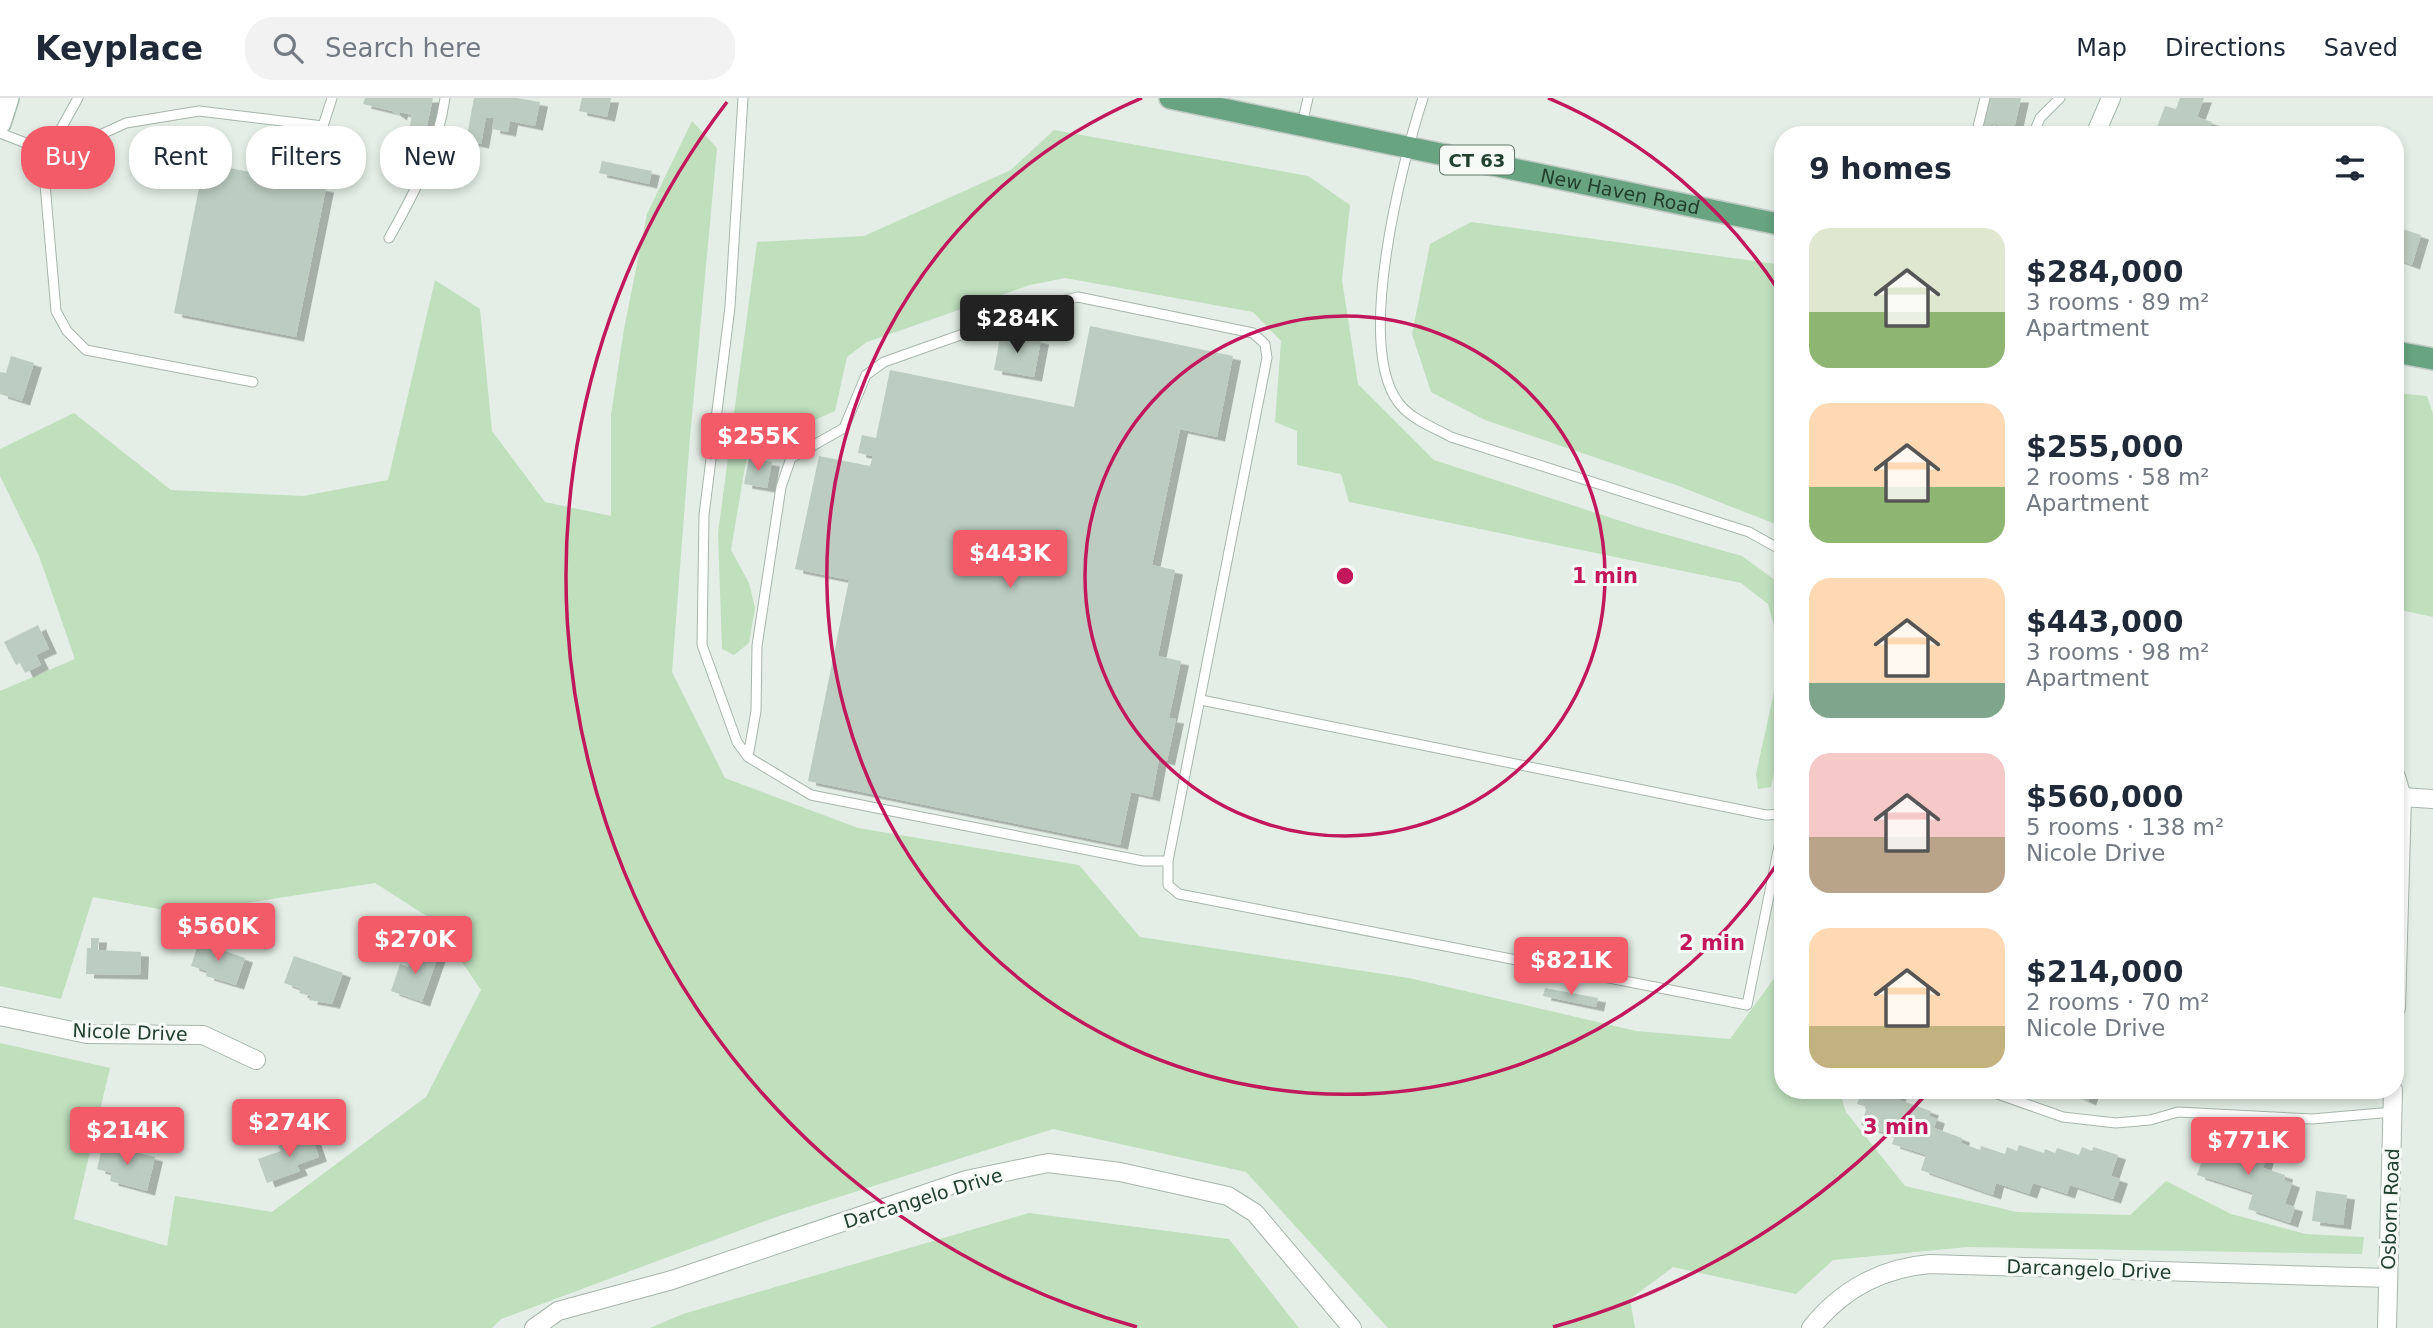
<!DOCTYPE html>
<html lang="en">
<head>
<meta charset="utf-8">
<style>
  :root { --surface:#fff; --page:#f2f2f3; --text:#1f2937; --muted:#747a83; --line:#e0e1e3; --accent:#f45b68 }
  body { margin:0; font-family:"DejaVu Sans",sans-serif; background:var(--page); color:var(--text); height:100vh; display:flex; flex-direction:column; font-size:26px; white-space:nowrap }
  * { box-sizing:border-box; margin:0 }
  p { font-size:23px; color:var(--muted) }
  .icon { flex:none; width:38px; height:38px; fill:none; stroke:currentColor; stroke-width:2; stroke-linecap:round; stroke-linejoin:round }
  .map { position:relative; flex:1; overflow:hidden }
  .sheet { position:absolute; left:1774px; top:28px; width:630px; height:973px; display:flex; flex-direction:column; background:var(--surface); border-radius:28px; box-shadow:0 4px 10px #0003 }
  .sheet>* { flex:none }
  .guide { position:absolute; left:21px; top:28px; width:665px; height:63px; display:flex; gap:14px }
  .price { position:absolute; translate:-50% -60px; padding:0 16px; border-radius:7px; background:var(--accent); color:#fff; font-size:23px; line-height:46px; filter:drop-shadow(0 2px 4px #0008) }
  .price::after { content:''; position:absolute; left:50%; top:42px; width:21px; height:16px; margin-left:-10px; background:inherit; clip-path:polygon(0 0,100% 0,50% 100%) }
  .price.selected { background:#222; color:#fff }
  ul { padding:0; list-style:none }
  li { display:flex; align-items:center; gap:21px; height:175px; padding:0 35px }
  li span { display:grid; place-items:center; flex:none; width:196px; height:140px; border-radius:21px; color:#555 }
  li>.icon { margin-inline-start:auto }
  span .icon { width:84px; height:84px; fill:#fffc; stroke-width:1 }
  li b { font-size:30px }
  h2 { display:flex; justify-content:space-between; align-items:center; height:84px; padding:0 35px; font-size:30px }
  .pill { padding:0 24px; border-radius:28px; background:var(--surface); box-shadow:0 4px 10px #0003; font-size:24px; line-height:63px }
  .pill.selected { background:var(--accent); color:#fff }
  header { display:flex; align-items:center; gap:42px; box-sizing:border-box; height:98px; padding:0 35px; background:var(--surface); border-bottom:2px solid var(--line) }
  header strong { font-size:33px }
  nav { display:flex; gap:38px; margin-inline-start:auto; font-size:24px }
  .search { width:490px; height:63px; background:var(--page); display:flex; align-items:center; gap:18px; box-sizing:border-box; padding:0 24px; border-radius:28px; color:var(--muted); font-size:26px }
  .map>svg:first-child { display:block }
  .green { fill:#bfdfbd }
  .building { fill:#bcccc1; filter:url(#shadow) }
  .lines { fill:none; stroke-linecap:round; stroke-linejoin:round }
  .lane-casing { stroke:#a6b6ab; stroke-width:11 }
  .street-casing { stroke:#a6b6ab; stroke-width:20 }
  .secondary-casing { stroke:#a5bdad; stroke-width:24 }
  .primary-casing { stroke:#c1cac5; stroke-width:24 }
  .lane { stroke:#fff; stroke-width:9 }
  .street { stroke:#fff; stroke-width:18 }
  .secondary { stroke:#fff; stroke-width:21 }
  .primary { stroke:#68a481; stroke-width:21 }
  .ring { fill:none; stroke:#c2185b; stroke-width:3.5 }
  .labels { text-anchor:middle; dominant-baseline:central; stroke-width:6; stroke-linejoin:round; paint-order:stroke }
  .shield { fill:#f5faf6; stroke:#62786b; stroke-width:2 }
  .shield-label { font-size:18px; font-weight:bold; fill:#23402f }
  .street-label { font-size:19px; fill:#23402f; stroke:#f5faf6 }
  .centre { fill:#c2185b; stroke:#f5faf6; stroke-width:3.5 }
  .ring-label { font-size:21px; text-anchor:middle; font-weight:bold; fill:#c2185b; stroke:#f5faf6; stroke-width:6; stroke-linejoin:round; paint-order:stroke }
</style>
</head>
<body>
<header>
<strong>Keyplace</strong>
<div class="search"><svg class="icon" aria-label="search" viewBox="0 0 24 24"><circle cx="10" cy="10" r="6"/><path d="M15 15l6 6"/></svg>Search here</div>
<nav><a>Map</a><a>Directions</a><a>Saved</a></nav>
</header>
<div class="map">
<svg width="2433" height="1230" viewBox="0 0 2433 1230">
  <defs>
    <filter id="shadow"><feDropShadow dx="8" dy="4.5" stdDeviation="0" flood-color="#0004"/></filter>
  </defs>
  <rect width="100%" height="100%" fill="#e4eee6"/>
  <path class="green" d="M692 23 717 50 690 339 672 574 725 680 858 730 1079 767 1140 839 1409 880 1636 933 1730 941 1783 868V992H1839L1846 1014 1905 1088 2017 1114 2130 1117 2166 1083 2231 1116 2306 1136 2364 1139 2362 1156 1967 1149 1833 1162 1796 1196 1673 1169 1630 1201 1635 1230H1388L1246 1074 1053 1031 776 1119 501 1221 492 1230H0V945L110 970 74 1121 167 1148 175 1098 272 1114 426 999 481 892 433 822 375 785 181 815 93 799 61 901 0 888V593L75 561 39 458 0 378V351L74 315 171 392 303 398 388 382 435 182 480 211 492 333 545 404 611 418V317L624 231 647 116Z
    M1054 32 1308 78 1350 107 1342 182 1358 286 1434 362 1639 429 1742 458 1783 488V633L1771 689 1758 691 1756 676 1782 558 1768 506 1741 485 1349 404 1341 376 1297 367V333L1275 324 1281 243 1253 214 1065 180 1030 187 867 244 847 259 835 313 748 351 731 452 749 485 755 510 749 545 734 557 722 551 718 435 757 144 864 138 1011 72Z
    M1471 124 1783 167V429L1676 387 1485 322 1431 294 1412 236 1430 146Z
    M2396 295 2427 298 2433 316V519L2396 511Z
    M1029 1115 1229 1141 1299 1230H650L683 1216Z"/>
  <path class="building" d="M365 0H433L424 41 408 37 412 17 400 14 399 18 392 13 363 6Z
    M474 0H517L540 4 535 28 510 23 508 34 492 31 494 20 486 19 481 46 466 43Z
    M582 0H611L607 19 579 13Z
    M1988 0H2021L2013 36 1981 28Z
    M2180 0H2204L2197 19 2212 24 2207 37H2154L2165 8 2176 11Z
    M602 63 652 73 649 86 599 75Z
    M204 65 250 74 252 67 281 73 280 81 326 90 296 239 174 215Z
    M2396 129 2421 137 2412 167 2396 161Z
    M1090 228 1233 258 1217 339 1180 331 1152 467 1175 472 1158 558 1181 563 1169 620 1176 621 1167 663 1159 661 1152 699 1131 694 1120 747 808 683 849 482 795 471 819 358 870 368 873 358 858 355 862 337 876 340 890 272 1074 309Z
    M1001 234 1041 242 1034 279 994 272Z
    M11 258 34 265 22 303 0 296V274L6 275Z
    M749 360 772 364 767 390 744 386Z
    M38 527 49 551 36 557 41 567 25 575 20 565 16 567 4 544Z
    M91 840H99L98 852 141 854 140 877 86 876 87 850H91Z
    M199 844 245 860 236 887 206 878 207 873 191 868Z
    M414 850 438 858 422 904 391 893 400 866 408 869Z
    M294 858 343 875 332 906 309 902 311 898 299 895 301 891 284 885Z
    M1545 890 1598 900 1596 909 1543 898Z
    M1862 992 1899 995 1897 1001 1931 1013 1929 1018 1937 1021 1934 1030 1962 1040 1961 1045 1980 1052 1981 1048 2005 1056 2007 1049 2017 1053 2019 1047 2044 1055 2045 1051 2055 1055 2057 1050 2079 1057 2082 1049 2092 1053 2093 1049 2118 1057 2111 1078 2120 1081 2113 1101 2070 1087 2067 1096 2033 1085 2029 1096 1996 1085 1993 1097 1921 1072 1926 1057 1892 1046 1895 1038 1861 1027 1867 1009 1857 1006Z
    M2065 992H2092L2088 1003Z
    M311 1036 319 1059 297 1067 300 1073 267 1085 258 1061 281 1053 278 1048Z
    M2221 1040 2256 1051 2255 1056 2266 1060 2263 1070 2285 1077 2284 1082 2292 1085 2285 1106 2295 1109 2290 1125 2248 1111 2253 1095 2197 1077 2209 1041 2220 1045Z
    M103 1046 155 1059 147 1093 110 1083 112 1075 97 1071Z
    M2316 1093 2347 1097 2343 1127 2312 1123Z"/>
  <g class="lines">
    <defs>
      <path id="lane" d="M743 0 730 209 704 417 702 547 737 644 748 659 811 697 1143 763H1168
        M1423 0C1402 65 1355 246 1398 304 1410 321 1433 329 1451 339L1749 434 1783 453
        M1302 26 1308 0
        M0 35 36 49 43 63 56 213 67 233 86 252 253 284
        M1976 37 1985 0
        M1993 37 1994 32
        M2033 37 2040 20 2060 0
        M43 63 126 25 199 13 323 28 332 0
        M43 63 78 0
        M389 140C414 96 438 50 445 0
        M1201 602 1766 717 1783 716
        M748 659 756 613 757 548 781 389 791 360 844 330 866 277 884 264 1048 206 1078 199 1253 235 1265 246 1267 260 1168 763V787L1179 796 1747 907 1783 728
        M1986 992 2063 1019 2116 1025 2150 1022 2178 1014 2312 1021 2393 1014"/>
      <path id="street" d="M2095 37 2111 0
        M2396 679 2402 699 2396 910
        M2402 699 2433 701
        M0 918 87 936 203 937 256 962
        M534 1230 558 1213 672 1182 966 1082 1048 1065 1120 1074 1228 1098 1255 1115 1352 1230
        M1811 1230C1841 1192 1882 1170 1930 1166L2388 1180
        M2387 1230 2393 992"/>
      <path id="secondary" d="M0 25 8 0"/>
      <g id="primary">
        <path id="s1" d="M1170 0 1783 127"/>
        <path d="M2396 254 2433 261"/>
      </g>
    </defs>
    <use href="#lane" class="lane-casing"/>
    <use href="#street" class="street-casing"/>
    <use href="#secondary" class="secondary-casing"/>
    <use href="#primary" class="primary-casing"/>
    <use href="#lane" class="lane"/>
    <use href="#street" class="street"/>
    <use href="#secondary" class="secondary"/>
    <use href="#primary" class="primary"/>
  </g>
  <g class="ring">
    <circle cx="1345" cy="478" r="260"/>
    <path d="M1783 757A519 519 0 1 1 1142 0M1548 0A519 519 0 0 1 1783 199"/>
    <path d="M1928 994A779 779 0 0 1 1553 1229M1137 1229A779 779 0 0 1 727 4"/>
  </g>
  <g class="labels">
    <rect class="shield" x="1440" y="47.5" width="74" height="29" rx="5"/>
    <g class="shield-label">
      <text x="1477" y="62">CT 63</text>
    </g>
    <g class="street-label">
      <text stroke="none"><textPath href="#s1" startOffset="460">New Haven Road</textPath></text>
      <text transform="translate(130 934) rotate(2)">Nicole Drive</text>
      <text transform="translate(923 1100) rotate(-17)">Darcangelo Drive</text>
      <text transform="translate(2390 1111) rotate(-88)">Osborn Road</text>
      <text transform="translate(2089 1171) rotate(2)">Darcangelo Drive</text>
    </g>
  </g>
  <circle cx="1345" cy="478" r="10" class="centre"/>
  <g class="ring-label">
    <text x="1605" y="485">1 min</text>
    <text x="1712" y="852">2 min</text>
    <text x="1896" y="1036">3 min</text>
  </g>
</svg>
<b class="price selected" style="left:1017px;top:257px">$284K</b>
<b class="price" style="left:758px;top:375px">$255K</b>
<b class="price" style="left:1010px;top:492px">$443K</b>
<b class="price" style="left:218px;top:865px">$560K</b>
<b class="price" style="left:415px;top:878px">$270K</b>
<b class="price" style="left:1571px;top:899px">$821K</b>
<b class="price" style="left:289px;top:1061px">$274K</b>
<b class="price" style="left:127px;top:1069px">$214K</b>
<b class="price" style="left:2248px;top:1079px">$771K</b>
<div class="guide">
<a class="pill selected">Buy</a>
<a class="pill">Rent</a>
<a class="pill">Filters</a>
<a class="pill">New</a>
</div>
<section class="sheet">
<h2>9 homes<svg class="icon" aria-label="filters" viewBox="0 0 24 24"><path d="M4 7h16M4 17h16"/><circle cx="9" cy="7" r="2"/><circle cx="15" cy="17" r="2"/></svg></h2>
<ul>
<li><span style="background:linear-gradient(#dfe7d0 60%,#8fb573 0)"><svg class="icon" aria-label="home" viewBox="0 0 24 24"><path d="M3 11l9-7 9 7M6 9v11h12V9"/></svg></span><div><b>$284,000</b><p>3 rooms · 89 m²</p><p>Apartment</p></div></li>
<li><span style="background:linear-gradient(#ffd9b3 60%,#8fb573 0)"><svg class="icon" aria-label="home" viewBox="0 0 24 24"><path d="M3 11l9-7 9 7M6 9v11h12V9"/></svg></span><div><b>$255,000</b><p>2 rooms · 58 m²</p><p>Apartment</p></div></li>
<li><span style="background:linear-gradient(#ffd9b3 75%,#7fa58c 0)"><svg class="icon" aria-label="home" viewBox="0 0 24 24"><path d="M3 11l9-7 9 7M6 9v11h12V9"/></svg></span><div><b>$443,000</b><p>3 rooms · 98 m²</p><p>Apartment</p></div></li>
<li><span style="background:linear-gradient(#f6c9c9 60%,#b9a48a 0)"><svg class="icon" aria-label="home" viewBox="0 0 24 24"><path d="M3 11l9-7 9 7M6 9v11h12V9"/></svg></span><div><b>$560,000</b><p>5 rooms · 138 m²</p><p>Nicole Drive</p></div></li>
<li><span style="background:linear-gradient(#ffd9b3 70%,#c2b280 0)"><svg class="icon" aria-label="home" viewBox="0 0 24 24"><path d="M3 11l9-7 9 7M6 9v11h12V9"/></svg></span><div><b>$214,000</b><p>2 rooms · 70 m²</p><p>Nicole Drive</p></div></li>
</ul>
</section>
</div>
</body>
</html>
